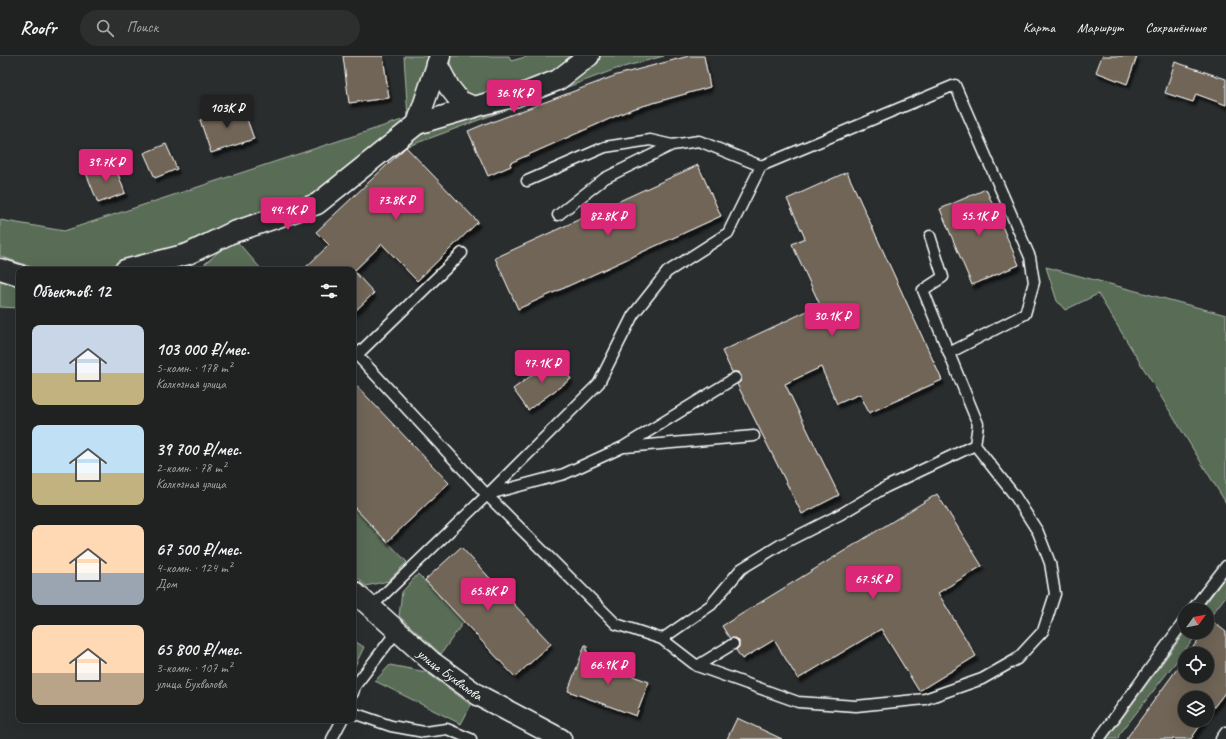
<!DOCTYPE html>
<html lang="ru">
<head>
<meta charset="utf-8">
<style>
  :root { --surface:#202222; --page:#2d2f2f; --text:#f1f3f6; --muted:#a2a4a5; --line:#3d3f40; --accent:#db2777 }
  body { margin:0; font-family:Caveat,sans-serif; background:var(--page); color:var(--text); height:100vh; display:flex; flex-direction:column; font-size:15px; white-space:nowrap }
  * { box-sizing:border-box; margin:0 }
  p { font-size:13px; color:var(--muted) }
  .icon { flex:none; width:22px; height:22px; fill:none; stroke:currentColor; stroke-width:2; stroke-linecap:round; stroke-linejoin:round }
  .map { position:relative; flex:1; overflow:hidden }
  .sheet { position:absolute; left:16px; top:211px; width:340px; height:456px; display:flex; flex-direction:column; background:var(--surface); border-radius:8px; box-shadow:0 4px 16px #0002,0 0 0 1px var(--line) }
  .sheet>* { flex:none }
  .needle { width:26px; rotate:57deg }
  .buttons { position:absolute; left:1178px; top:547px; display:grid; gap:8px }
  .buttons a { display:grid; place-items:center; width:36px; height:36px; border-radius:50%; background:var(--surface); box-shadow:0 4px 16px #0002,0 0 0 1px var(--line); font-size:20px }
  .price { position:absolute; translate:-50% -34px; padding:0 9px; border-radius:4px; background:var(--accent); color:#fff; font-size:13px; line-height:26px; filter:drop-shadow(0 1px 2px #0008) }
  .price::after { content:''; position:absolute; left:50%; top:24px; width:12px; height:9px; margin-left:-6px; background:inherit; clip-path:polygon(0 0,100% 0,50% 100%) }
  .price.active { background:#222; color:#fff }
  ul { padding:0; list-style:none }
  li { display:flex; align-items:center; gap:12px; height:100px; padding:0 16px }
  li span { display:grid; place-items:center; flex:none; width:112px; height:80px; border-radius:8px; color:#555 }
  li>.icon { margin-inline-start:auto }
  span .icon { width:48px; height:48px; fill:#fffc; stroke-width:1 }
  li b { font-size:17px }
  h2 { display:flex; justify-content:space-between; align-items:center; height:48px; padding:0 16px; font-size:17px }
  header { display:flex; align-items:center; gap:24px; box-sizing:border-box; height:56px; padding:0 20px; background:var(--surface); border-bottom:1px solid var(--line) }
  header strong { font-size:19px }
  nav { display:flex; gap:22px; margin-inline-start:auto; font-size:14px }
  .search { width:280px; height:36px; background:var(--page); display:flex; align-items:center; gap:10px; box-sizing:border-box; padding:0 14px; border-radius:22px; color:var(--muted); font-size:15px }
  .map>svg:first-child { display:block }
  .green { fill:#596c56; stroke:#acb6aa }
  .building { fill:#706557; stroke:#fff; filter:url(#shadow) }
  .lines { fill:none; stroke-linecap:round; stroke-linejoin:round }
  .service-casing { stroke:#fff; stroke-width:13 }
  .minor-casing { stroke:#fff; stroke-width:23 }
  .service { stroke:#2a2d2e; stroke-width:10 }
  .minor { stroke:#2a2d2e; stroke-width:20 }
  .labels { text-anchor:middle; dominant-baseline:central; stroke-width:3.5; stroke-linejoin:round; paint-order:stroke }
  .street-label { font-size:14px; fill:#fff; stroke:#2a2d2e }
</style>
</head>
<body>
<header>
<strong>Roofr</strong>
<div class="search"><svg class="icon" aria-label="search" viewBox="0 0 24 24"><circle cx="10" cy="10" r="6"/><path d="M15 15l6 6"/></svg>Поиск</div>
<nav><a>Карта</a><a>Маршрут</a><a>Сохранённые</a></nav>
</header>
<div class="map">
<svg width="1226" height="683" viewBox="0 0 1226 683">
  <defs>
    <filter id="shadow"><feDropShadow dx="2.5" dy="4.5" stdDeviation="1" flood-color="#0009"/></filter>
  </defs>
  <rect width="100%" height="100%" fill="#2a2d2e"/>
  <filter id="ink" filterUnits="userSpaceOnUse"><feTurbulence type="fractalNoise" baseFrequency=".025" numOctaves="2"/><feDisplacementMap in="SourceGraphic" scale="8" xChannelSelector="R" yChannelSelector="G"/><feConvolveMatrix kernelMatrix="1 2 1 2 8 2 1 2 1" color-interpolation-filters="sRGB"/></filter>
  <g filter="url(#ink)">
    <path class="green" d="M404 0H433L412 66 306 143 225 168 176 191 106 211 63 214H40L0 200V164L64 175 408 62Z
      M449 0H509L511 5 529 0H582L557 20 474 44 462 38 454 25Z
      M594 0H664L616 13 406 91 402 87 484 52Z
      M234 182 262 214H198Z
      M1046 211 1226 259V447L1098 238 1065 254 1057 245Z
      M0 222 19 230V252L0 251Z
      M353 450 407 506 388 525 366 530 353 517Z
      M418 518 464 565 441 598 399 560 402 536Z
      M1226 520V540L1207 565V554H1201Z
      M1185 576H1199L1119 679 1118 683H1107Z
      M353 584 364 591 354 612H353Z
      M390 609 426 616 471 649 461 668 375 625Z"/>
    <path class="building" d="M343 0H383L389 42 349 47Z
      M689 0H704L710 31 632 53 510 107 511 110 488 120 468 75 492 65V66L617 19Z
      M1102 0H1137L1127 28 1096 16Z
      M1175 6 1226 23V49L1196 38 1193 46 1165 37Z
      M242 49 254 83 211 97 200 64Z
      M166 88 177 113 155 122 144 97Z
      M406 91 478 166 417 225 382 188 355 214H303L329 189 316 176Z
      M114 107 125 137 98 147 86 117Z
      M698 109 721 160 518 253 495 202Z
      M847 116 942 324 869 357 860 338 837 348 821 311 785 328 839 439 802 458 737 328 741 325V319L738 316H732L722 295 820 249 792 188 805 182 787 143Z
      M986 133 1019 209 972 229 940 153Z
      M353 214 374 237 353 257Z
      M555 302 571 323 528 354 513 333Z
      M353 326 449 427 387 486 353 450Z
      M937 438 982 510 938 537 976 600 919 635 881 573 798 623 774 584 742 603 736 594 739 591V585L736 582 730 583 722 570Z
      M461 491 551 588 515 621 425 524Z
      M1212 565 1226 576V634L1224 638 1207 660V642H1185V664H1204L1191 683H1126L1185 602V620H1207V598H1188L1204 576H1207V572Z
      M585 589H587V603L649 626 636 660 568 635Z
      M737 662 782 683H727Z"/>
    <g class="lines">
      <defs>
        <path id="service" d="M527 125 605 91 650 84 672 89
          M558 159 605 122 672 89 699 85 761 110
          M462 197 357 299 487 439 616 568 662 583 697 610 733 588
          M625 391 754 380
          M489 438 564 418 623 391 735 322
          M371 551 487 439 599 327 633 259 667 216 728 177 761 110 955 29 1030 201 1034 226 1025 258 949 297
          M1192 554 1226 510
          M662 583 711 549 741 513 780 489 841 458 886 431 975 389 978 368 923 234 943 221 930 180
          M697 610 798 646 856 650 925 643 982 623 1017 603 1043 575 1055 538 1050 507 1038 476 1015 440 975 389
          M353 637 355 630 397 575
          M353 657 391 670 424 676 447 673 471 683
          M332 683 342 664
          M1099 683 1185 564
          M1221 683 1226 676"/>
        <g id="minor">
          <path d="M437 8 449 31 460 45 474 51"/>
          <path d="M417 68 440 0"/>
          <path d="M0 213 19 219"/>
          <path d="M125 214 188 198 231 177 317 148 417 68 488 47 517 40 558 24 589 0"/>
          <path id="s1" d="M353 535 431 605 478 639 561 683"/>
        </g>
      </defs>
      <use href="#service" class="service-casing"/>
      <use href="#minor" class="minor-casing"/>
      <use href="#service" class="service"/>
      <use href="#minor" class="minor"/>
    </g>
  </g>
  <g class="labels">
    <g class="street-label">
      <text stroke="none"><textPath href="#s1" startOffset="128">улица Бухвалова</textPath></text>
    </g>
  </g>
</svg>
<div class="buttons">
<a><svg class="needle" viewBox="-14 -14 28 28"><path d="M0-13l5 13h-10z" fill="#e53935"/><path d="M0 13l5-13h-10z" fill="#a2a4a5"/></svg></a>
<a><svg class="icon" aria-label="locate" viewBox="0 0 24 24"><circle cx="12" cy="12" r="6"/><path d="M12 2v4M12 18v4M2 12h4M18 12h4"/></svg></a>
<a><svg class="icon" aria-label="layers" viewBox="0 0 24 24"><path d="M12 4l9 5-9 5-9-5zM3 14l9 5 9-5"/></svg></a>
</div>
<b class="price" style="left:514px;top:58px">36.9K ₽</b>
<b class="price active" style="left:227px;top:73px">103K ₽</b>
<b class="price" style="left:106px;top:127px">39.7K ₽</b>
<b class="price" style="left:396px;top:165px">73.8K ₽</b>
<b class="price" style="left:288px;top:175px">44.1K ₽</b>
<b class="price" style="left:608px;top:181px">82.8K ₽</b>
<b class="price" style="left:979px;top:181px">55.1K ₽</b>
<b class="price" style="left:832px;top:281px">30.1K ₽</b>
<b class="price" style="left:542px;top:328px">47.1K ₽</b>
<b class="price" style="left:873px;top:544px">67.5K ₽</b>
<b class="price" style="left:488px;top:556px">65.8K ₽</b>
<b class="price" style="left:608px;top:630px">66.9K ₽</b>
<section class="sheet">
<h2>Объектов: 12<svg class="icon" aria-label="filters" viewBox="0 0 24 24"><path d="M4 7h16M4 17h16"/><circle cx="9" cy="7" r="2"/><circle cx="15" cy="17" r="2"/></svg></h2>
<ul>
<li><span style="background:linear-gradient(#c9d6e8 60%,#c2b280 0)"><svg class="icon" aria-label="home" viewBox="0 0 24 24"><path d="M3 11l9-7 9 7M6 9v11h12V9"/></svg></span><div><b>103 000 ₽/мес.</b><p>5-комн. · 178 m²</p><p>Колхозная улица</p></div></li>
<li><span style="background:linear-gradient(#bfe0f5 60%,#c2b280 0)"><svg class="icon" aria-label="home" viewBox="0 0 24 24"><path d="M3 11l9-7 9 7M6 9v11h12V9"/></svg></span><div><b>39 700 ₽/мес.</b><p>2-комн. · 78 m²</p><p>Колхозная улица</p></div></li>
<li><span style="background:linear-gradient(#ffd9b3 60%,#9aa5b1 0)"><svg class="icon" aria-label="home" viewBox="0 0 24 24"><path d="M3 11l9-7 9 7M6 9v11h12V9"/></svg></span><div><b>67 500 ₽/мес.</b><p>4-комн. · 124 m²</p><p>Дом</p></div></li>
<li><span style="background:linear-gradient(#ffd9b3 60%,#b9a48a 0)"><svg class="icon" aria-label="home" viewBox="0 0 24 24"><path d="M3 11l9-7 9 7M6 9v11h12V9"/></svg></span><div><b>65 800 ₽/мес.</b><p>3-комн. · 107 m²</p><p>улица Бухвалова</p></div></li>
</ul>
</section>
</div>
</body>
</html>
